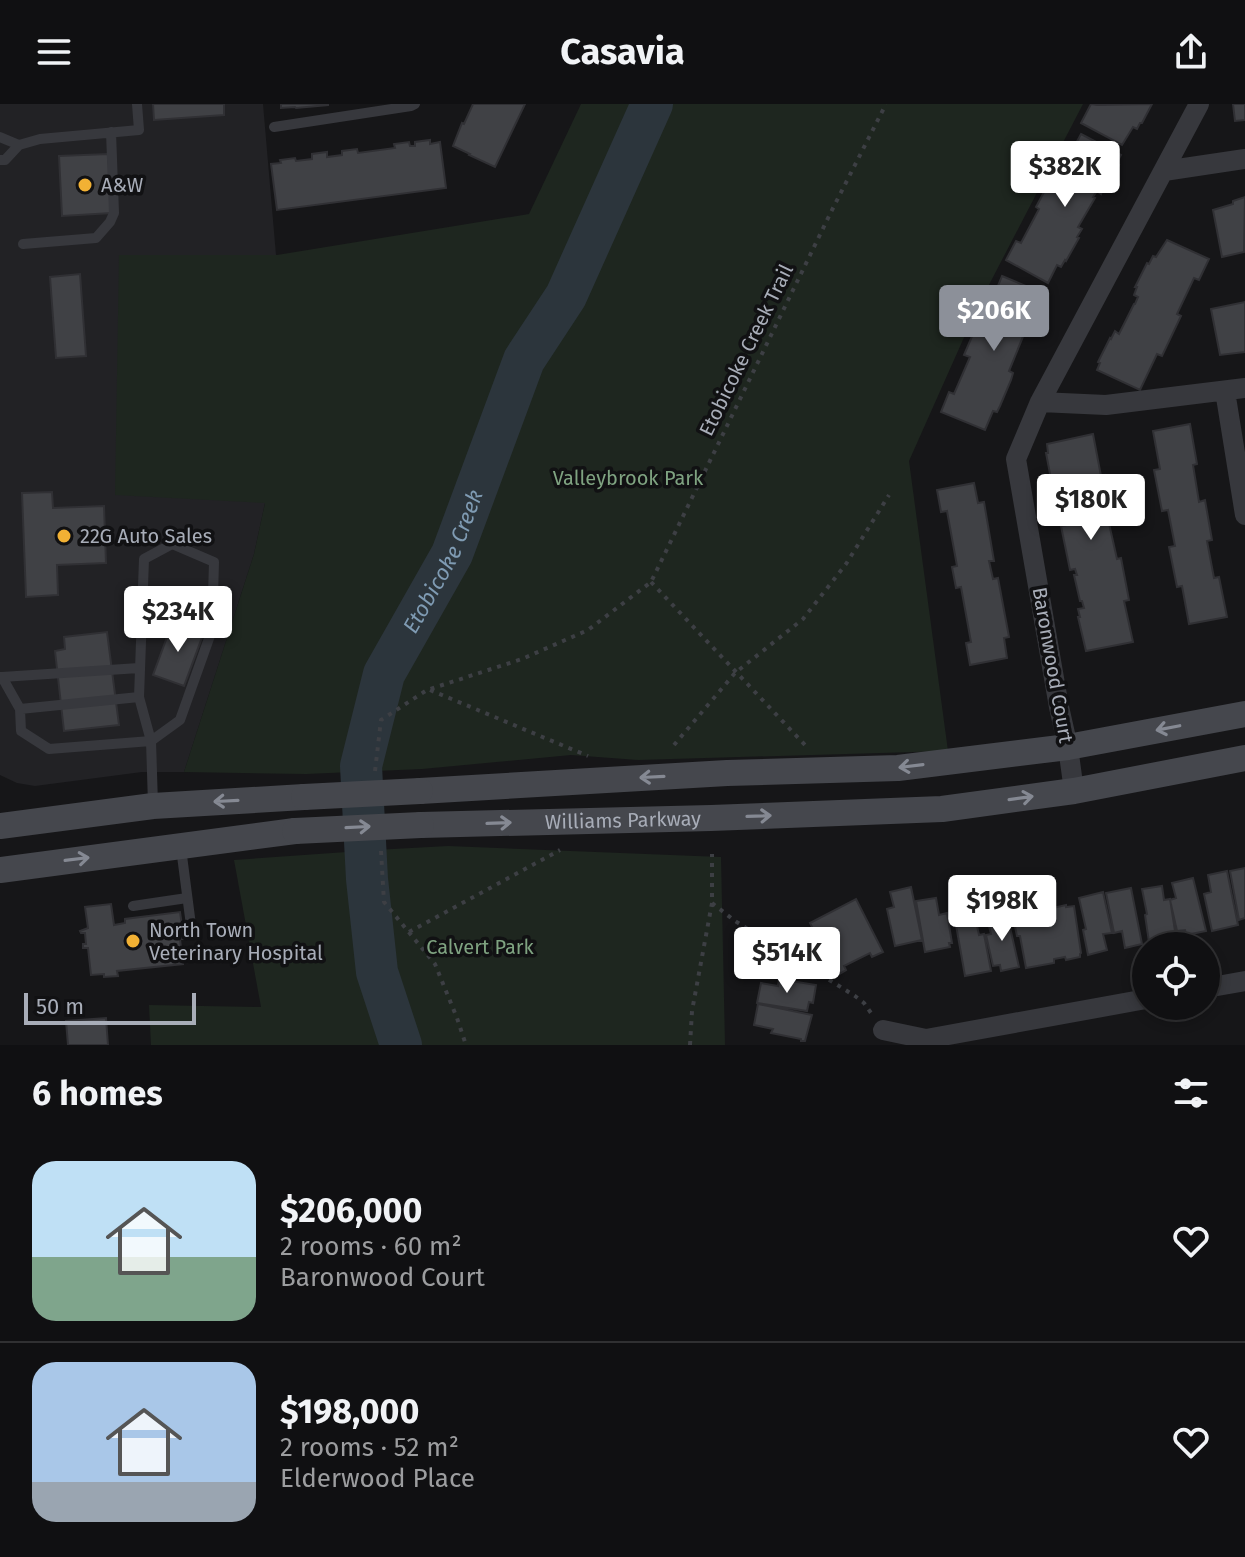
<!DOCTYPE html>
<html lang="en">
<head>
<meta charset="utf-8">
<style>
  :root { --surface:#101012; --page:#1e1e20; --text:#f1f3f6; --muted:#9c9d9f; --line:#303032; --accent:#8c9099 }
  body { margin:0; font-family:"Fira Sans",sans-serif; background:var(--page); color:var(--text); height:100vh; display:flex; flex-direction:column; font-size:30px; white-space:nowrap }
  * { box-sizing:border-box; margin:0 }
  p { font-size:26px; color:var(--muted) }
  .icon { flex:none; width:44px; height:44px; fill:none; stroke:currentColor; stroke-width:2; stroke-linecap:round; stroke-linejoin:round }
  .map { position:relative; height:941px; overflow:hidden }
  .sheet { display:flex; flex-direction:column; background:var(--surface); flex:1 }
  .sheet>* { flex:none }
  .fabs { position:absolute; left:1132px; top:828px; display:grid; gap:16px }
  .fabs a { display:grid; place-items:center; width:88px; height:88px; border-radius:50%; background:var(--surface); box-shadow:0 4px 12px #0003,0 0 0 2px var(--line); font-size:40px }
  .scale { position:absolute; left:24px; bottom:20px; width:172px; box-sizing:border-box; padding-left:8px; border:4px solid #a8adb8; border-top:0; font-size:22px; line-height:28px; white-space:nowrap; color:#a8adb8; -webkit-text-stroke:6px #111113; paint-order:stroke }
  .price { position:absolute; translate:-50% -68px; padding:0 18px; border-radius:8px; background:#fff; color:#222; font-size:26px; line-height:52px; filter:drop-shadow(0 2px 4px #0008) }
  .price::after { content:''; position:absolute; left:50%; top:48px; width:24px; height:18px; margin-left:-12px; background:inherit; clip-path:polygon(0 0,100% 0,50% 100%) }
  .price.current { background:var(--accent); color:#fff }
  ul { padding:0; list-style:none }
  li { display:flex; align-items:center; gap:24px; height:200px; padding:0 32px }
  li+li { border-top:2px solid var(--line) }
  li span { display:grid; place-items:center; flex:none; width:224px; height:160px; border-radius:24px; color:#555 }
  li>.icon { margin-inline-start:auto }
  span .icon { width:96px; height:96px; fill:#fffc; stroke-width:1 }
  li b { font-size:34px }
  h2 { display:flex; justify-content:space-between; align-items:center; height:96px; padding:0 32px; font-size:34px }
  header { display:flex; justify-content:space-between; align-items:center; height:104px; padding:0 32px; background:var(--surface); font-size:36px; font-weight:700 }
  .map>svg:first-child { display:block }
  .built { fill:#222225 }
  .green { fill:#1e261f }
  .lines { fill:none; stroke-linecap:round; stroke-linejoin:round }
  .river { stroke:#2c353c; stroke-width:42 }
  .building { fill:#404145; stroke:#303034; stroke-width:2 }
  .path { stroke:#3d3f44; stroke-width:4; stroke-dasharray:4 6; stroke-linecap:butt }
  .service { stroke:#37383d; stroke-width:10 }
  .minor { stroke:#37383d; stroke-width:20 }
  .secondary { stroke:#45474d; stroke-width:26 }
  .secondary-bridge { stroke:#45474d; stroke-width:26 }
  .oneway { stroke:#858993 }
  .poi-dot { fill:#f2b134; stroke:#111113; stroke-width:3 }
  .labels { text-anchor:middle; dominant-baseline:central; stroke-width:7; stroke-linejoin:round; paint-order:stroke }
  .poi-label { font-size:20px; fill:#a8adb8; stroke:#111113; text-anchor:start }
  .street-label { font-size:20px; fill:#a8adb8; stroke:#111113 }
  .park-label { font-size:20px; fill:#7fa381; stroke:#111113 }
  .water-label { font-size:22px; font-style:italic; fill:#7f9bb3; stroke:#111113 }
</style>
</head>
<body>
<header><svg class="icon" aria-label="menu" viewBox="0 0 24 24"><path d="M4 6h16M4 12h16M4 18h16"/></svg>Casavia<svg class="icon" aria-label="share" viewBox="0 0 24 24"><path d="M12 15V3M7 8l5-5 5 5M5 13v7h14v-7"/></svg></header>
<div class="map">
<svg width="1245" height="941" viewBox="0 0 1245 941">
  <rect width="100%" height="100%" fill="#161618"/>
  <path class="built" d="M0 0H263L276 151 119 152 265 399 254 450 184 668H142L35 682 17 679 0 671Z"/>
  <path class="green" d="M581 0H1083L978 202 909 357 948 647 638 656 571 651 422 665 306 670 184 668 254 450 265 399 115 391 119 151H277L529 110Z
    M448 742 721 753 725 941H151L149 901 261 903 234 756 375 746Z"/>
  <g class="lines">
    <path class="river" id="s1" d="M401 941 377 868 367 775 361 662 384 570 452 450 524 256 566 192 652 0"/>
  </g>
  <path class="building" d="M153 0H224V11L154 16Z
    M281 0H328V1L296 4 295 3 281 4Z
    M473 0H525L495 63 469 51 470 50 453 42 462 19 464 20Z
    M1091 0 1097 1 1152 0 1142 19H1140L1137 25 1133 23 1122 41 1081 19Z
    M1233 0H1245V16L1235 17Z
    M1081 30 1121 51 1116 60 1119 61 1104 88 1102 87 1101 90 1097 87 1093 93 1095 94 1078 123 1082 125 1077 133 1079 134 1066 157 1065 156 1061 163 1057 161 1048 179 1006 156 1016 137 1021 139 1039 105 1036 103 1057 64 1061 67Z
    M430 36V40L440 38 446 84 277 106 271 60 281 59 280 56 295 54 296 57 312 55V50L327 48V53L342 51V47L357 45 358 49 395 44 394 40 409 38 410 42H415V38Z
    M108 50 112 109 62 112 59 52Z
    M1245 93 1244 148 1222 153 1213 106 1233 100V97Z
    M1167 136 1209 155 1199 176 1194 174 1177 210 1181 212 1162 252 1157 250 1140 286 1097 266 1100 259 1098 258 1110 234 1111 235 1115 227 1119 230 1134 200H1135L1138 193 1134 191 1137 183H1135L1147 159 1149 160 1153 152 1156 153Z
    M80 170 86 252 56 254 50 173Z
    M1002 172 1045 190 1029 232 1024 230 1009 267 1013 269 1011 276 1000 302 997 308 993 307 985 326 941 308 949 288 954 290 970 253 964 251 982 209 986 211Z
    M1245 198V248L1220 251 1211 205Z
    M1190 320 1197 360 1193 361 1199 398 1205 396 1212 436 1207 437 1214 474 1219 473 1227 513 1189 520 1182 482 1177 483 1169 443 1175 442 1168 406 1162 407 1154 366 1160 365 1153 327Z
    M1093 330 1101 372 1105 371 1114 414 1108 415 1117 455 1121 454 1129 496 1124 497 1133 538 1086 547 1078 513H1080L1078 505 1084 504 1082 497H1080L1074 471H1077L1075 465 1070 466 1061 422 1067 421 1066 415H1064L1062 412 1061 404 1062 403 1059 393V389L1062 388 1060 382 1055 383 1053 374 1051 375 1046 349H1048L1047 340Z
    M974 379 978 399 984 398 994 457H989L993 475 998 474 1009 533 1004 534 1007 554 970 561 966 539 971 538 961 483 956 484 952 463 957 462 947 407 941 408 937 386Z
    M52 388 53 404 104 402 106 459 57 461 58 491 26 493 22 389Z
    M173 517 204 528 184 582 153 571Z
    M107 528 119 621 64 627 55 547 65 545 64 533Z
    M1245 764V814L1239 816 1230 767Z
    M1227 767 1238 821 1212 827 1204 790 1211 788 1208 771Z
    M1193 774 1206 827 1186 831 1185 826 1177 827 1170 796 1176 794 1172 779Z
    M1162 782 1164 796 1170 795 1176 833 1149 838 1145 811 1147 810 1142 785Z
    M911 783 922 836 895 842 887 805 894 803 890 788Z
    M1131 784 1142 840 1125 844 1122 827 1114 829 1106 789Z
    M1103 788 1112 829 1103 830 1107 846 1088 851 1083 826 1086 825 1079 794Z
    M936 794 939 811 947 809 952 839H949L950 843 925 848 916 797Z
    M856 795 883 848 872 853 870 849 844 862 846 866 836 872 810 819Z
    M111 800 114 821 125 819V815L180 808 184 835H180L183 860 117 867 118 872 104 873V870L91 871 88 844H83V840H86L85 829H81L80 827 88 824 85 803Z
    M1066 801V803L1074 802 1081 849 1080 850V853L1066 856 1065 853 1054 855V859L1026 864 1020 832H1017L1013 813Z
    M1007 810 1019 863 1001 867 1000 861 993 862 986 831 991 830 987 814Z
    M976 817 979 831 984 830 991 867 965 872 956 821Z
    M779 875 816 881 813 899 809 898 807 907 757 899 761 879 778 882Z
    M758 900 812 911 805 937H801V935L771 929 773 925 754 921Z
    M106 914 108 941H68L66 917Z"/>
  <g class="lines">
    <path class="path" d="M651 478 806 642
      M430 586 588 652
      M674 641 735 569 803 515 846 460 889 391
      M375 667 381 616 427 586 522 555 588 526 651 478 831 108 886 0
      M381 747 384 798 435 860 457 914 466 941
      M712 799 735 817 855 892 864 899 871 909
      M409 828 560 746
      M690 941 692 907 712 799V750"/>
    <path class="service" d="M274 23 411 2 415 0
      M0 33 19 41
      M0 56H5L19 41 40 35 139 26 137 0
      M23 140 96 134 110 118 114 109 111 28
      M172 440 214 458 212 526 180 616 151 637 139 593 144 455Z
      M0 573H2L20 605 21 627 49 645 151 637 153 700
      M2 573 139 564
      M20 605 139 593
      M181 744 192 829
      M133 802 187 794"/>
    <path class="minor" d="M1164 67 1245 55
      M1225 287 1245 411
      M1040 298 1106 301 1245 284
      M1074 687 1068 643 1059 603 1016 355 1040 298 1199 0
      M1206 884 1245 877
      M883 926 926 935 1146 895"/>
    <g class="secondary">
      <path d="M420 687 727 669 898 664 1068 643 1245 610"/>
      <path id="s2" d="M421 721 711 714 942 705 1074 687 1245 654"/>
      <path d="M0 722 153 702 304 693"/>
      <path d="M0 766 295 727"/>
    </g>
    <path class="secondary-bridge" d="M304 693 420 687
      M295 727 421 721"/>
  </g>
  <defs><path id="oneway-shaft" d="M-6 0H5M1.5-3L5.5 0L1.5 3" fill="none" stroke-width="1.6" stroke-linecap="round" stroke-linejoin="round" transform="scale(2)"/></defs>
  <g class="oneway">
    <use href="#oneway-shaft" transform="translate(1168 624) rotate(169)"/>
    <use href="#oneway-shaft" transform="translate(911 662) rotate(173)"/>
    <use href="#oneway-shaft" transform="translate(652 673) rotate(177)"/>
    <use href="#oneway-shaft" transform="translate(1021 694) rotate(-8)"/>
    <use href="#oneway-shaft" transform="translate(226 697) rotate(177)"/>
    <use href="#oneway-shaft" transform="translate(759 712) rotate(-2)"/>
    <use href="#oneway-shaft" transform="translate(499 719) rotate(-2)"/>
    <use href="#oneway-shaft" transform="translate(358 723) rotate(-3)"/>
    <use href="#oneway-shaft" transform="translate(77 755) rotate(-7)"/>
  </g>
  <g class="poi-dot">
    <circle cx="85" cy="81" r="8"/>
    <circle cx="64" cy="432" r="8"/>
    <circle cx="133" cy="837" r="8"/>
  </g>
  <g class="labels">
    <g class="poi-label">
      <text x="101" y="81">A&amp;W</text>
      <text x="80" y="432">22G Auto Sales</text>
      <text x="149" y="826">North Town<tspan x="149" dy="23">Veterinary Hospital</tspan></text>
    </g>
    <g class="street-label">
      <text transform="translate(746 246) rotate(-64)">Etobicoke Creek Trail</text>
      <text transform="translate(1053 561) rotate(80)">Baronwood Court</text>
      <text stroke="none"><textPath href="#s2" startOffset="202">Williams Parkway</textPath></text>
    </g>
    <g class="park-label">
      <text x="628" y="374">Valleybrook Park</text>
      <text x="480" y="843">Calvert Park</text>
    </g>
    <g class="water-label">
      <text stroke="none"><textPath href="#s1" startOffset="506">Etobicoke Creek</textPath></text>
    </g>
  </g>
</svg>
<div class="fabs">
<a><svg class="icon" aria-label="locate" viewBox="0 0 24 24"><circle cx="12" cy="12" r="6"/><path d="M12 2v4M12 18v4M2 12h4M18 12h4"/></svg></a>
</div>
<div class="scale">50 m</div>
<b class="price" style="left:1065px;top:105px">$382K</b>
<b class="price current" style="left:994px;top:249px">$206K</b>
<b class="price" style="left:1091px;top:438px">$180K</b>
<b class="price" style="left:178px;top:550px">$234K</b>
<b class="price" style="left:1002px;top:839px">$198K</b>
<b class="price" style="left:787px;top:891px">$514K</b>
</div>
<section class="sheet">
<h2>6 homes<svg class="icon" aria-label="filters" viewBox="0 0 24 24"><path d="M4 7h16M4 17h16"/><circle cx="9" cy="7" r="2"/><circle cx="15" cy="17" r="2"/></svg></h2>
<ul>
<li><span style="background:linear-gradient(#bfe0f5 60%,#7fa58c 0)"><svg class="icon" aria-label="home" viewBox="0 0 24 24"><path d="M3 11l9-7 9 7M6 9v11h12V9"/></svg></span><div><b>$206,000</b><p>2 rooms · 60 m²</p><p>Baronwood Court</p></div><svg class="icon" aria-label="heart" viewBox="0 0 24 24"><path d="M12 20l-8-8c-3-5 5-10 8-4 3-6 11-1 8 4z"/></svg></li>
<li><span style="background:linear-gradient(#a9c7e8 75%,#9aa5b1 0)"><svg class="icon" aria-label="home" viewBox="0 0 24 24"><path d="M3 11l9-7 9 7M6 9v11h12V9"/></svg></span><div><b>$198,000</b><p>2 rooms · 52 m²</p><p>Elderwood Place</p></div><svg class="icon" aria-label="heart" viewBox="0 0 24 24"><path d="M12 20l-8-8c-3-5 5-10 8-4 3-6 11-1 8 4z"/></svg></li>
</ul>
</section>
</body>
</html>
